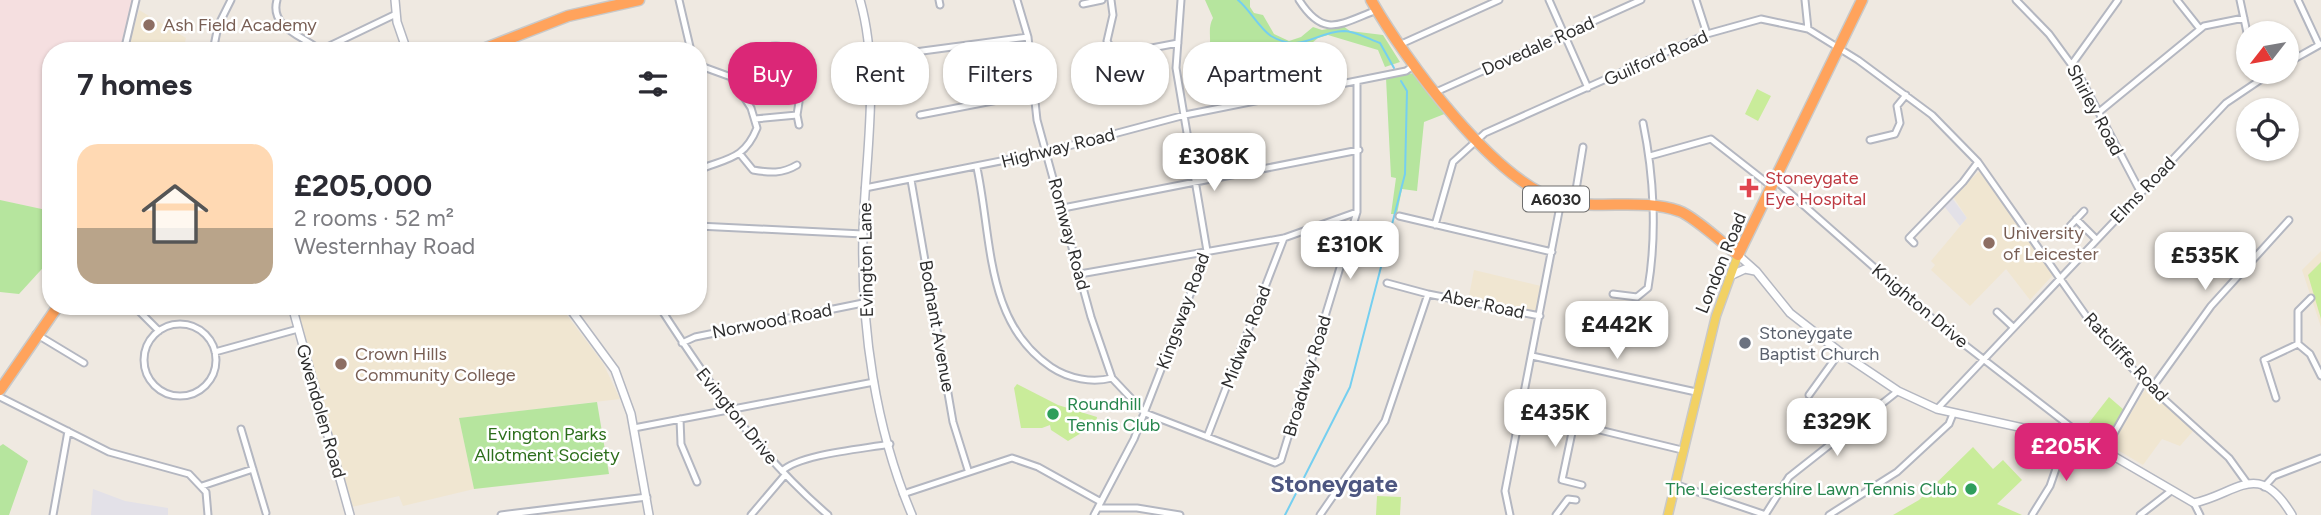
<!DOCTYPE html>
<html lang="en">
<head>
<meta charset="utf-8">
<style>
  :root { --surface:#fff; --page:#f7f7f7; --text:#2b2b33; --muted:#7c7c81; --accent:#db2777 }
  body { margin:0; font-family:Figtree,sans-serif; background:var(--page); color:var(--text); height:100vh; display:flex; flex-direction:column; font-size:26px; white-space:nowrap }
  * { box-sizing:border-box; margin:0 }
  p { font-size:23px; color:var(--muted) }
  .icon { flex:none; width:38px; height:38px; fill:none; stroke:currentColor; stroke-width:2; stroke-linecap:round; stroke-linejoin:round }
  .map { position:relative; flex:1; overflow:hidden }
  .side { position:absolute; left:42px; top:42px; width:665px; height:273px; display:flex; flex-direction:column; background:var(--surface); border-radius:28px; box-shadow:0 2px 5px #0004 }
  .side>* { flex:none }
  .top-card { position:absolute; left:728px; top:42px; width:665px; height:63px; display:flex; gap:14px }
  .needle { width:46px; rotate:239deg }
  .buttons { position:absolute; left:2236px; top:21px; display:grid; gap:14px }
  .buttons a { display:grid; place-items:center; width:63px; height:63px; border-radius:50%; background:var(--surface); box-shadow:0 2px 5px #0004; font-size:35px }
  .price { position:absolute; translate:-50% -60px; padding:0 16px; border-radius:14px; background:#fff; color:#222; font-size:23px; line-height:46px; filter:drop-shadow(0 2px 4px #0008) }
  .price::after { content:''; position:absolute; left:50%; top:42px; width:21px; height:16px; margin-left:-10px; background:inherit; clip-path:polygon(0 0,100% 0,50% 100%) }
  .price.selected { background:var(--accent); color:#fff }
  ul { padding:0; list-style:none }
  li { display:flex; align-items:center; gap:21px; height:175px; padding:0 35px }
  li span { display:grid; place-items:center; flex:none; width:196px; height:140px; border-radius:21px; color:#555 }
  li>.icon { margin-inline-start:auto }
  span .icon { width:84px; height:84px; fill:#fffc; stroke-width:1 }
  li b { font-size:30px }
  h2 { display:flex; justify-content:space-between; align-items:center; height:84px; padding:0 35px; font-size:30px }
  .pill { padding:0 24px; border-radius:28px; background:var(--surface); box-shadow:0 2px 5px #0004; font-size:24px; line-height:63px }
  .pill.selected { background:var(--accent); color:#fff }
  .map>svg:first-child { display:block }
  .industrial { fill:#e3e1e8 }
  .education { fill:#f0e6d1 }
  .medical { fill:#f5dfe0 }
  .green { fill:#b6e59e }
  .pitch { fill:#c9ec9a }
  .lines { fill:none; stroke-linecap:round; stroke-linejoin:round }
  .stream { stroke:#75cff0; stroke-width:2 }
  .street-casing { stroke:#b4b7c1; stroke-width:9 }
  .secondary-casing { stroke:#b4b7c1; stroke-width:10 }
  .primary-casing { stroke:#c9c9c9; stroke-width:11 }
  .highway-casing { stroke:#c9c9c9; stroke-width:13 }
  .street { stroke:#fff; stroke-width:5 }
  .secondary { stroke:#fff; stroke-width:7 }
  .primary { stroke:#f2d163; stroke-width:8 }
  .highway { stroke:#ffa35c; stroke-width:10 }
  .education-dot { fill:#8d6e63; stroke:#fff; stroke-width:2.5 }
  .health-dot { fill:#e0444e; stroke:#fff; stroke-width:2.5 }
  .worship-dot { fill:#6b7280; stroke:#fff; stroke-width:2.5 }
  .leisure-dot { fill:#2e9e5b; stroke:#fff; stroke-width:2.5 }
  .labels { text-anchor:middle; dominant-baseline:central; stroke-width:5; stroke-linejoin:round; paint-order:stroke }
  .shield { fill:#fff; stroke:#6d6d6d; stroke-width:2 }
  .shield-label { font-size:16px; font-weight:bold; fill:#2e2e2e }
  .education-label { font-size:18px; fill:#785e54; stroke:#fff; text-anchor:start }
  .street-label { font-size:18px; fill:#2e2e2e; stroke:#fff }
  .health-label { font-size:18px; fill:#be3a42; stroke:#fff; text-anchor:start }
  .worship-label { font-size:18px; fill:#5b616d; stroke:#fff; text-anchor:start }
  .leisure-label { font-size:18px; fill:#27864d; stroke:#fff; text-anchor:start }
  .park-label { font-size:18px; fill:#2c6e1b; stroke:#fff }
  .district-label { font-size:24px; font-weight:bold; fill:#4d5680; stroke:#fff }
</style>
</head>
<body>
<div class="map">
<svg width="2321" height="515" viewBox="0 0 2321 515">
  <rect width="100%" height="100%" fill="#efe9e1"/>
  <path class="industrial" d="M1952 198 1967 218 1960 226 1944 206Z
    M93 489 125 501 168 508V515H91Z"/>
  <path class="education" d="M139 10 186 38 183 51H127Z
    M1980 171 2053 275 2030 300 2006 269 1970 306 1931 270 1935 265 1931 261 1967 218 1952 195Z
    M2321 251V327L2302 270Z
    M1474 270 1541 286 1536 312 1469 296Z
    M295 306H560L603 363 620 399 459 418 474 489 403 506 399 496 352 507Z
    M2146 388 2194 430 2180 446 2162 439 2143 465 2111 446Z"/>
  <path class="medical" d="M0 0H133L119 51H51V211L0 200Z"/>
  <path class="green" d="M1205 0H1250V7L1254 13 1263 15 1274 34 1289 41 1301 37 1313 27 1322 30 1343 26 1350 31 1383 35 1400 62 1385 67 1378 50 1328 35 1318 38 1291 60 1269 56 1255 59 1250 69 1252 78 1241 79V69L1235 62 1211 64 1200 54 1209 49C1212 38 1207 29 1213 18Z
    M1414 73 1447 113 1424 122 1417 191 1402 189 1397 214H1391L1396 178 1391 177 1386 78Z
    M0 200 51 211V259L19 294 0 292Z
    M597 402 609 474 474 489 459 418Z
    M3 444 28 461 9 515H0V446Z"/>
  <path class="pitch" d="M1757 89 1771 96 1758 121 1745 114Z
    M2321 262V319L2308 275Z
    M1017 384 1058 405 1097 417 1096 424 1068 441 1051 430 1050 425 1042 428H1021L1014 388Z
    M2109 397 2124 410 2104 443 2084 429Z
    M1973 447 1993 469 2003 460 2022 480 1997 504 2022 515H1893L1919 500Z
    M1377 496 1401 497 1400 515H1376Z"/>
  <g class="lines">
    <path class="stream" d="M1238 0C1250 10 1259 28 1271 36 1302 54 1314 32 1344 31 1355 31 1369 39 1380 43L1394 68
      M1285 515 1350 387 1405 174 1407 91 1401 81"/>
    <defs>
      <path id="street" d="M277 0C269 28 304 36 321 51
        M679 0 691 51
        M939 0 940 5
        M1017 0 1028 37 1037 120 1091 317 1112 378 1145 413 1275 463 1281 460 1357 212V81
        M1111 0 1113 15 1107 41 1115 55 1178 43
        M1299 0C1324 39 1340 24 1377 10
        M1549 0 1588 88
        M1696 0 1707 34
        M1805 0 1808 29
        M2016 0 2049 34 2079 75 2141 193
        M2177 0 2200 29
        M2240 0 2249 42
        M2298 0 2319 45
        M1083 4 1102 0
        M1399 45 1499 0
        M321 50 396 14
        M124 51 136 0
        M213 51 218 26 231 0
        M869 51 915 52 1028 37
        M2287 63 2321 44
        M2072 64 2118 0
        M698 65 731 77 751 108 757 128C744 160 727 158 698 170
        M731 77C752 57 778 25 800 66
        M1436 92 1641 0
        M799 102 797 115 799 125
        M2099 112 2204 26 2244 18
        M920 115 1034 93
        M755 119 797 115
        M1870 140 1895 134 1900 123 1897 106 1906 95
        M740 154 753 170C770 173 782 174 797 165
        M1650 156 1711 139 1771 186
        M977 168C992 237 985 323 1051 367 1069 379 1092 383 1112 378
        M911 180 953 422 968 470
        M1775 180 1943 328 2071 427
        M865 188 1046 152 1185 115 1406 71 1413 66
        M1574 202 1583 147
        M1063 208 1359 150
        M1399 216 1552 252
        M2076 219 2096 239
        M1435 225 1453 162 1485 133 1707 34 1761 19 1808 29 1858 60 1932 115 1978 162 2094 327 2144 381 2229 458 2247 483
        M698 226 863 234
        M2070 226 2084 211
        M1914 243 1909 238 1963 182 1978 162
        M1080 274 1284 238 1357 212
        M1387 283 1428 294 1540 316
        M1613 294 1637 297 1648 288C1657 235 1654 176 1643 123
        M2311 298 2298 311V344L2310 354 2321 376
        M134 306 159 331
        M659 306C708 382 758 455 828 515
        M1997 312 2013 327
        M144 360a36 36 0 1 1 72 0a36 36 0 1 1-72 0Z
        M36 334 84 363
        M682 343 695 337 863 303
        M215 352 298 329
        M1532 356 1696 392
        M2152 388 2211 306 2289 220
        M1809 395 1840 352
        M0 397 109 452 189 474 206 492 208 515
        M2276 398 2264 360 2298 344
        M1937 409 2226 103 2272 72
        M1521 411 1682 450
        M680 419 681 444 697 482
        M1574 423 1562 480 1582 485
        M634 428 874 382
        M241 429 266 513
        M1207 437 1284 238
        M2105 449 2144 381
        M782 471C800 454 863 449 890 444
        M1674 484 1766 515
        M202 486 253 469
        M2264 487 2274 476 2321 458
        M903 494 1012 458 1038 467 1101 502
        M2194 503 2200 515
        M1098 508H1137L1180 515
        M53 515 68 431
        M501 515 647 497
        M751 515 785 475
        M1094 515 1134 439 1207 251 1176 68 1181 0
        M1320 515 1385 421 1428 294
        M1510 515 1505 491 1561 201
        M1556 515 1568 499 1576 500
        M1765 515 1789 477 1898 391
        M1829 515 1897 472 1949 424 1953 414
        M2032 515 2050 486 2067 437
        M2140 515 2171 491"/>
      <path id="secondary" d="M395 0 397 22 407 51
        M860 0C881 74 865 157 863 233 861 328 875 428 912 515
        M1738 255 1756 271 1790 313 1840 352 1898 391 1937 409 2091 443 2194 503C2237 494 2258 458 2292 515
        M1730 276 1745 269 1755 271
        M292 306 350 515
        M568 306 615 370 631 414 649 515"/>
      <path id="primary" d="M1668 515 1716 316 1738 255"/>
      <path id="highway" d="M1371 0C1404 58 1496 185 1562 201 1599 210 1642 198 1679 211 1692 215 1725 245 1738 255L1862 0
        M478 51 568 16 639 0
        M0 390 58 306"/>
    </defs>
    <use href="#street" class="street-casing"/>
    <use href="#secondary" class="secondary-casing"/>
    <use href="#primary" class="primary-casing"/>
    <use href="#highway" class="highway-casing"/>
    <use href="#street" class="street"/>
    <use href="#secondary" class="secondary"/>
    <use href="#primary" class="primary"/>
    <use href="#highway" class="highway"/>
  </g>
  <g class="education-dot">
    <circle cx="149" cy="25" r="7"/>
    <circle cx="1989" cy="243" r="7"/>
    <circle cx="341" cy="364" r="7"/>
  </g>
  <path class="health-dot" d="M1745.5 177.5h7v7h7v7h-7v7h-7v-7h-7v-7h7z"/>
  <circle class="worship-dot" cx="1745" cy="343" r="7"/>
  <g class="leisure-dot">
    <circle cx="1053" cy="414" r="7"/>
    <circle cx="1971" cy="489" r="7"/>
  </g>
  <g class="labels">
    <rect class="shield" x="1523" y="186.5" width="66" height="25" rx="5"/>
    <g class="shield-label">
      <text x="1556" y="199">A6030</text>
    </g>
    <g class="education-label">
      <text x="163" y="25">Ash Field Academy</text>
      <text x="2003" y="233">University<tspan x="2003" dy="21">of Leicester</tspan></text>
      <text x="355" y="354">Crown Hills<tspan x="355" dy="21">Community College</tspan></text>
    </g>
    <g class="street-label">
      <text transform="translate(1538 46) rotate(-24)">Dovedale Road</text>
      <text transform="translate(1656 58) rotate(-24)">Guilford Road</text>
      <text transform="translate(2095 110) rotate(62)">Shirley Road</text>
      <text transform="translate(1058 148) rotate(-14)">Highway Road</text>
      <text transform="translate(2143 190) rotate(-46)">Elms Road</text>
      <text transform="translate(1069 234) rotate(75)">Romway Road</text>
      <text transform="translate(866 260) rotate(-91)">Evington Lane</text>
      <text transform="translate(1721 263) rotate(-68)">London Road</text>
      <text transform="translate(1483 304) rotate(12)">Aber Road</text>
      <text transform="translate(1920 306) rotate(40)">Knighton Drive</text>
      <text transform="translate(1183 311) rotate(-70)">Kingsway Road</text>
      <text transform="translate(772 321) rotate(-11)">Norwood Road</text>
      <text transform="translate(937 326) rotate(80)">Bodnant Avenue</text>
      <text transform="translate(1246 337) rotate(-69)">Midway Road</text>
      <text transform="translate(2126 357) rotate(47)">Ratcliffe Road</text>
      <text transform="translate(1307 376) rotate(-73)">Broadway Road</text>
      <text transform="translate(321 411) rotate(74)">Gwendolen Road</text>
      <text transform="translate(737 416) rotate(51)">Evington Drive</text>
    </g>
    <g class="health-label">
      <text x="1765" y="178">Stoneygate<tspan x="1765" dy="21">Eye Hospital</tspan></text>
    </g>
    <g class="worship-label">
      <text x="1759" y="333">Stoneygate<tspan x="1759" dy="21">Baptist Church</tspan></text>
    </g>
    <g class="leisure-label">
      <text x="1067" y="404">Roundhill<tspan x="1067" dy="21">Tennis Club</tspan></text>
      <text x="1957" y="489" text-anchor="end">The Leicestershire Lawn Tennis Club</text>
    </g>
    <g class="park-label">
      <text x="547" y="434">Evington Parks<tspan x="547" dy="21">Allotment Society</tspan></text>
    </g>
    <g class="district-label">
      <text x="1334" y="483">Stoneygate</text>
    </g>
  </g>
</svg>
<div class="buttons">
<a><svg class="needle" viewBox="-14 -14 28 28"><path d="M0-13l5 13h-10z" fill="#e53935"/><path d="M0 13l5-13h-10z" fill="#7c7c81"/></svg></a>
<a><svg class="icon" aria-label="locate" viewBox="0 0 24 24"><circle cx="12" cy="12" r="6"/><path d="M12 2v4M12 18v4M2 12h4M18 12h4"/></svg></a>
</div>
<b class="price" style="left:1214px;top:193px">£308K</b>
<b class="price" style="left:1350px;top:281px">£310K</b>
<b class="price" style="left:2205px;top:292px">£535K</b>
<b class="price" style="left:1617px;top:361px">£442K</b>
<b class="price" style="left:1555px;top:449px">£435K</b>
<b class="price" style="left:1837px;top:458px">£329K</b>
<b class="price selected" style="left:2066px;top:483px">£205K</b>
<div class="top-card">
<a class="pill selected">Buy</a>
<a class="pill">Rent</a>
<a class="pill">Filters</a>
<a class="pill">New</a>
<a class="pill">Apartment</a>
</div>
<section class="side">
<h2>7 homes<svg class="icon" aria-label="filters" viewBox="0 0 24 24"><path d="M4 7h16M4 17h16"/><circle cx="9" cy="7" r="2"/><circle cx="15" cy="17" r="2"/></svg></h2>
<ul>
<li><span style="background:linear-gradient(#ffd9b3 60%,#b9a48a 0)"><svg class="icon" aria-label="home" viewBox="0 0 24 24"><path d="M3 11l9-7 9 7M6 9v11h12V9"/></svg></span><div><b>£205,000</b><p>2 rooms · 52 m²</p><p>Westernhay Road</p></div></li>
</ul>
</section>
</div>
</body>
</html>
